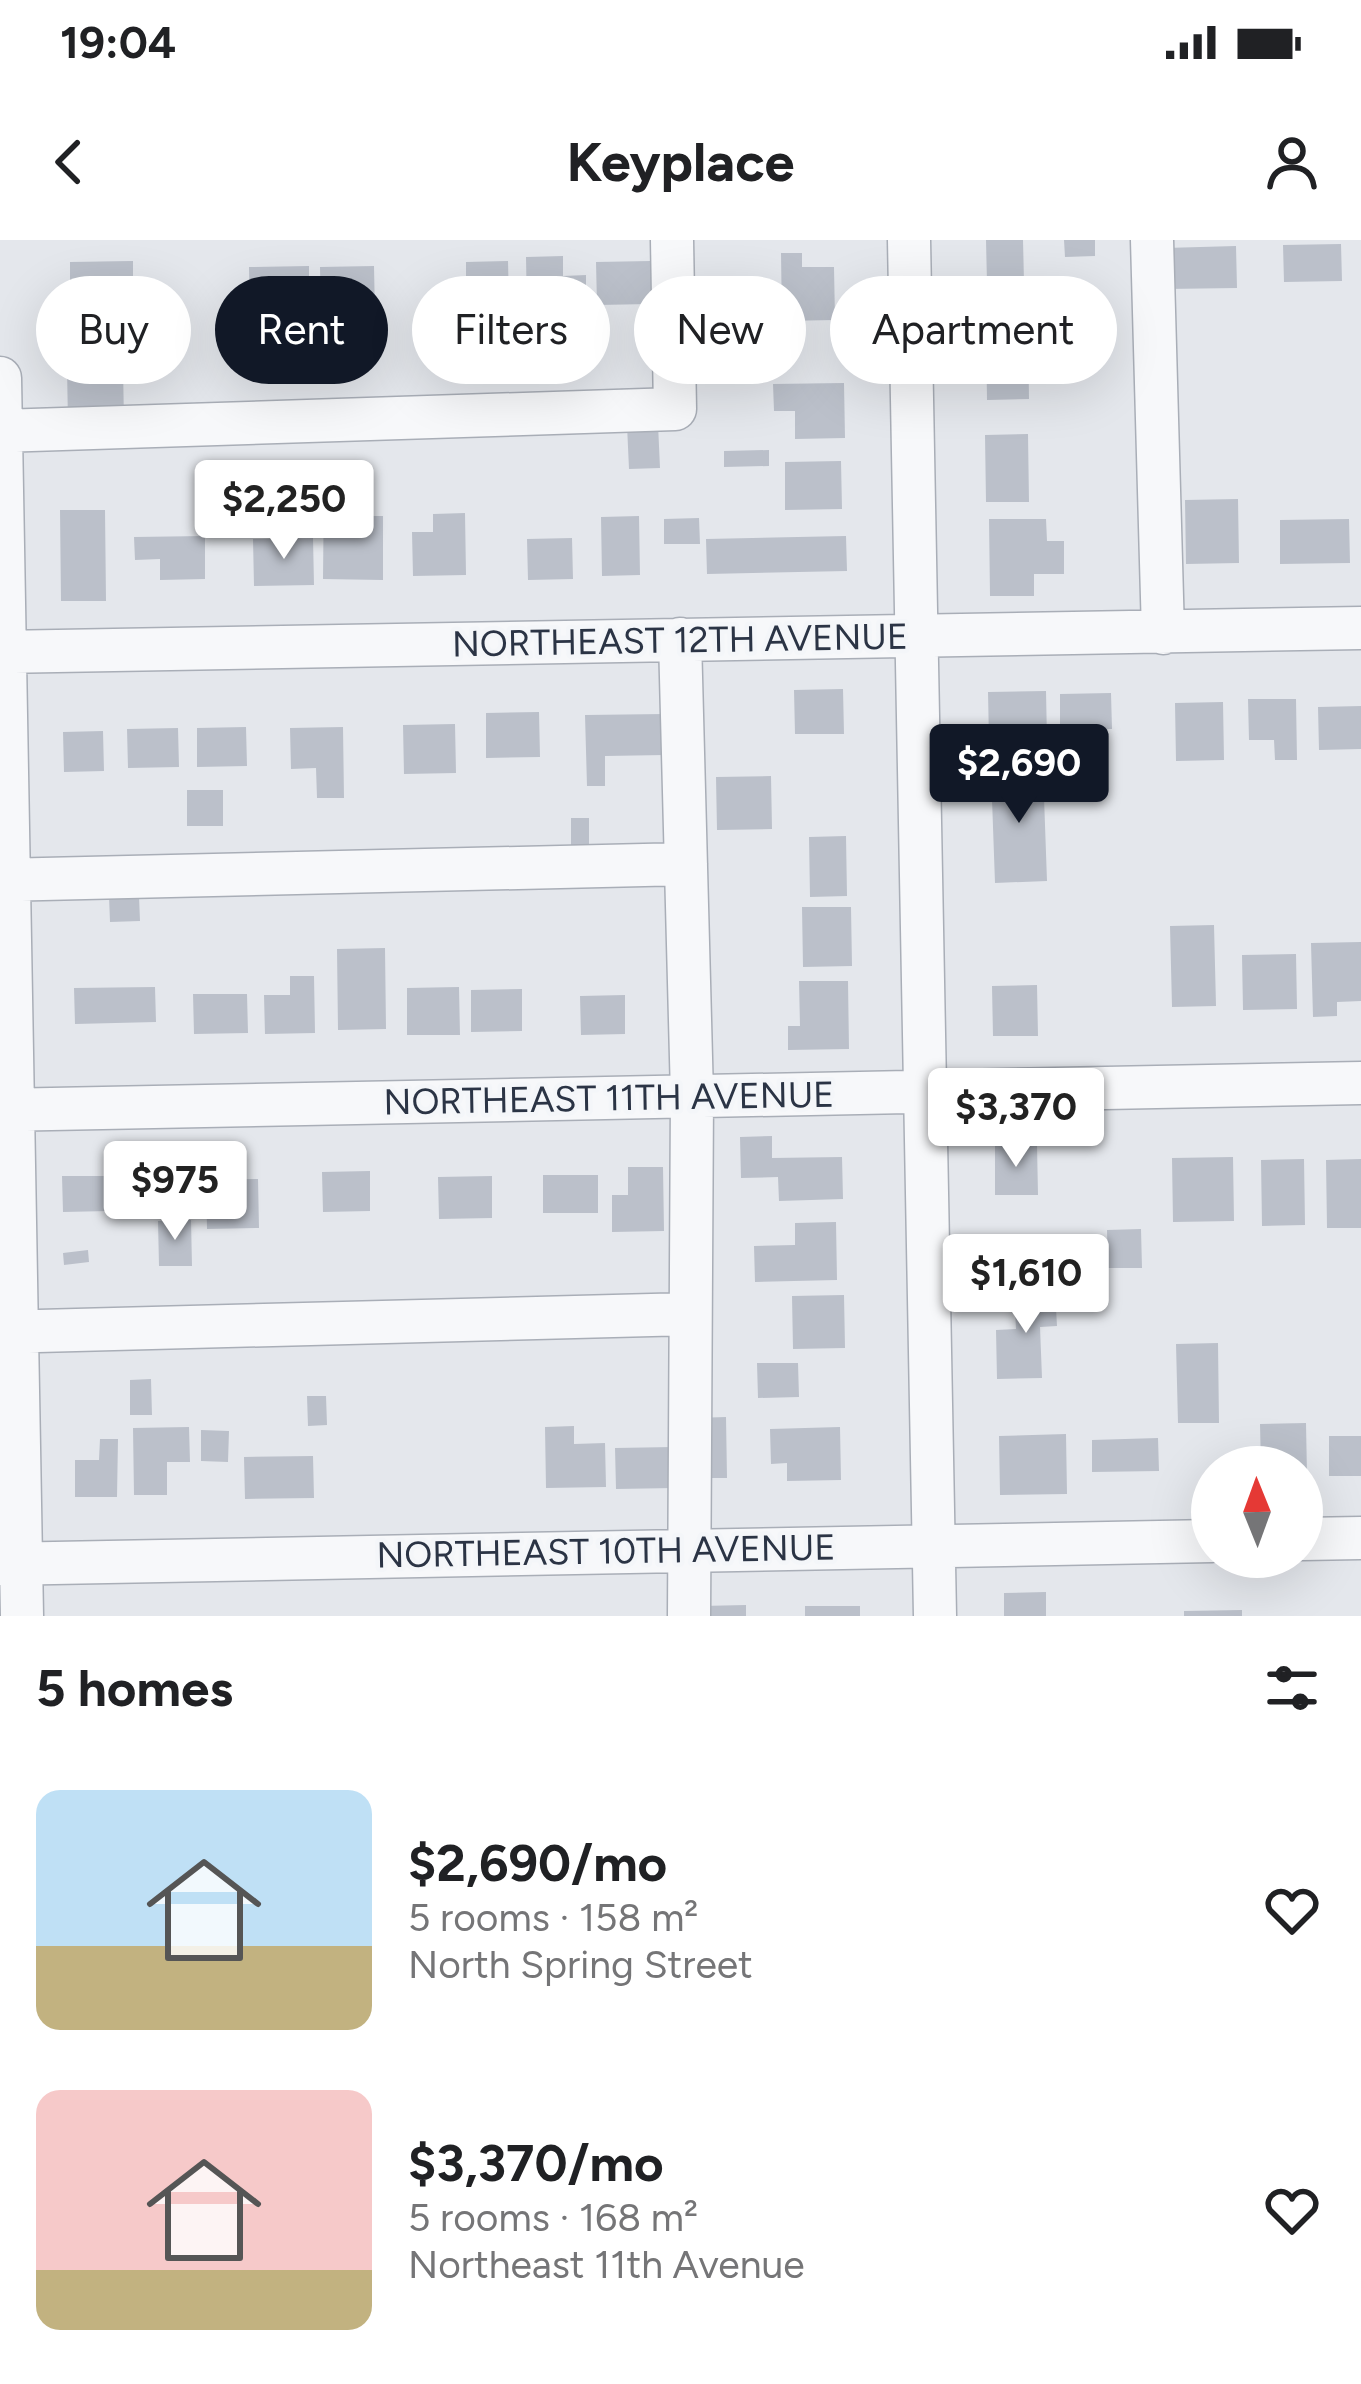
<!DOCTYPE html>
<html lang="en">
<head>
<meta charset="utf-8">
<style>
  :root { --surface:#fff; --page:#f2f2f2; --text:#202124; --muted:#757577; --accent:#111827 }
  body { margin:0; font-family:Figtree,sans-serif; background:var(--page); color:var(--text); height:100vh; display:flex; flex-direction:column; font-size:45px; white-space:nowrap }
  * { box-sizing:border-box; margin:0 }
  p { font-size:39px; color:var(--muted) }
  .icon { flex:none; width:66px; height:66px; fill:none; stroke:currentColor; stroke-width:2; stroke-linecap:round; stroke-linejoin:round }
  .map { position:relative; height:1376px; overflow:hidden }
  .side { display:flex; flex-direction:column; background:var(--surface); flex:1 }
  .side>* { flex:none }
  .banner { position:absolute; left:36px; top:36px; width:1290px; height:108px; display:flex; gap:24px }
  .needle { width:78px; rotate:359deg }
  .buttons { position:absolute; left:1191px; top:1206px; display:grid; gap:24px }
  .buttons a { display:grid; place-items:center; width:132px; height:132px; border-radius:50%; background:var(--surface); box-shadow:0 12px 48px #0002; font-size:60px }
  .price { position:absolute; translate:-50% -102px; padding:0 27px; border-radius:12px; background:#fff; color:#222; font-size:39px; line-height:78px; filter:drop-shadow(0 3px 6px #0008) }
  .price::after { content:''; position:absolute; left:50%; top:72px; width:36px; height:27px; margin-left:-18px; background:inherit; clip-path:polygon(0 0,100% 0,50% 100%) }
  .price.on { background:var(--accent); color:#fff }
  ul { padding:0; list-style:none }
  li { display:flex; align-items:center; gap:36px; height:300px; padding:0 36px }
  li span { display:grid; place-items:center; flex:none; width:336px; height:240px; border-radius:24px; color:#555 }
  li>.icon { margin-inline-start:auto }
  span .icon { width:144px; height:144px; fill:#fffc; stroke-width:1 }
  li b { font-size:51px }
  h2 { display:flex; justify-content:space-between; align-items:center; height:144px; padding:0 36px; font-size:51px }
  .tag { padding:0 42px; border-radius:54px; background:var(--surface); box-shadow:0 12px 48px #0002; font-size:42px; line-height:108px }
  .tag.on { background:var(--accent); color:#fff }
  .status { display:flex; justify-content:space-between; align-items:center; height:84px; padding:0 60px; background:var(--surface); direction:ltr }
  .status svg { height:33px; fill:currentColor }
  header { display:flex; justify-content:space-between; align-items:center; height:156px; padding:0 36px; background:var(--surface); font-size:54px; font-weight:700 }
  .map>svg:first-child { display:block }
  .building { fill:#bbc0ca }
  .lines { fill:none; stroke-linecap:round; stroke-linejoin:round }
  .minor-casing { stroke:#a9aeb7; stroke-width:45 }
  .minor { stroke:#f7f8fa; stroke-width:42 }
  .labels { text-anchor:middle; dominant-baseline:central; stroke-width:9; stroke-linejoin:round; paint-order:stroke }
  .street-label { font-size:36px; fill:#2b3445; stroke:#f4f6f9 }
</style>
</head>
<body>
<div class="status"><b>19:04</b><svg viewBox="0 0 49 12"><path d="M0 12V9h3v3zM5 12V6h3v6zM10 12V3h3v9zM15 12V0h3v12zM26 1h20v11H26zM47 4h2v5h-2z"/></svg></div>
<header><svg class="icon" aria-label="back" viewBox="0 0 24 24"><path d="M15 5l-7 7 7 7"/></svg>Keyplace<svg class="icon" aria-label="person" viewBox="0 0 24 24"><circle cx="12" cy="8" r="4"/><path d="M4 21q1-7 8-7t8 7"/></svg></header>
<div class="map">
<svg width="1361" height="1376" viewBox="0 0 1361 1376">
  <rect width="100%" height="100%" fill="#e4e7ec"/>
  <path class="building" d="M986 0H1023L1024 42 987 43Z
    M1064 0H1095V16L1065 17Z
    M1341 4 1342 41 1284 42 1283 5Z
    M1236 6 1237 48 1166 49 1165 8Z
    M781 13H802V27H834L835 80 782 81Z
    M563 16V36L586 35V72L527 73 526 17Z
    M133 21V65L70 67V22Z
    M508 21 509 63 466 64V22Z
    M651 21V64L597 65 596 22Z
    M309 26V80L250 81 249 27Z
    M374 26 375 76 321 77 320 27Z
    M986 91H1028L1029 159 987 160Z
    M123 127 124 182 68 183 67 128Z
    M844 143 845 198 795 199V171H774L773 144Z
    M658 184 660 228 629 229 627 185Z
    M1028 194 1029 262H986L985 195Z
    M769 210V226L724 227V211Z
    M841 221 842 269 785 270V222Z
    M324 243H348V276H383V340L323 339Z
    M1238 259 1239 323 1186 324 1185 260Z
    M60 270H105L106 361H61Z
    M465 273 466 335 413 336 412 292H433V274Z
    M639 276 640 335 602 336 601 277Z
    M699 278 700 304H664V279Z
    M989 279H1046L1047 301H1064V334H1034V356H990Z
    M1349 279 1350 323 1280 324V280Z
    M205 296V339L160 340V319L135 320 134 297Z
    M846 296 847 331 707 334 706 299Z
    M313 298 314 345 254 346 253 299Z
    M572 298 573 339 528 340 527 299Z
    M843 449 844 494H795L794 450Z
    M1046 451 1047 500 989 501 988 452Z
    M1111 453 1112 489 1060 490V454Z
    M1248 459H1296L1297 520H1275L1274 500H1249Z
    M1223 462 1224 520 1176 521 1175 463Z
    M1361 466V509L1319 510 1318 467Z
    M539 472 540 517 486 518V473Z
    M664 474 665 515 605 516V546H587L585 475Z
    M455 484 456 533 404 534 403 485Z
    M246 487 247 526 197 527V488Z
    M343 487 344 558H317L316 528 291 529 290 488Z
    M178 488 179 527 128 528 127 489Z
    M103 491 104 531 64 532 63 492Z
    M1043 529 1047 641 995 643 991 531Z
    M771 536 772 589 717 590 716 537Z
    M187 550H223V586H187Z
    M571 578H589V615L571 616Z
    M846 596 847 656 810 657 809 597Z
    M109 656H139L140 681 110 682Z
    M802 667H851L852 726 803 727Z
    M1214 685 1216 766 1172 767 1170 686Z
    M1361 702V761L1337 762V776L1313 777 1311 703Z
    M385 708 386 789 338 790 337 709Z
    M1296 714 1297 769 1243 770 1242 715Z
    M290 736H314L315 793 265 794 264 755H290Z
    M799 741H848L849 809 788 810V786H800Z
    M1037 745 1038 796H993L992 746Z
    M155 747 156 782 75 784 74 748Z
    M459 747 460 795H407V748Z
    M522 749V791L471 792V750Z
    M193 754H247L248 793 194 794Z
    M625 755V794L581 795 580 756Z
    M772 896V918L842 917 843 959 779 961 778 937 741 938 740 897Z
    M995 905H1037L1038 955H995Z
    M1233 917 1234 981 1173 982 1172 918Z
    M1304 919 1305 985 1262 986 1261 920Z
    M1361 919V988H1327L1326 920Z
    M628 927H663L664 991 612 992V955H628Z
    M370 931V971L323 972 322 932Z
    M543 935H598V973H543Z
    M62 936H109V971L63 972Z
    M492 936V978L439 979 438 937Z
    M258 939 259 988 207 989 206 940Z
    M191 980 192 1026H159L158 981Z
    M836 982 837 1040 755 1042 754 1006 795 1005V983Z
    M1141 989 1142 1028H1108L1107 990Z
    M88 1010 89 1022 64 1025 63 1013Z
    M1055 1050 1057 1086 1040 1087 1042 1138 997 1139 996 1090 1016 1089 1014 1051Z
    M844 1055 845 1108 793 1109 792 1056Z
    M1218 1103 1219 1183H1178L1176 1104Z
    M757 1123H798L799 1157 758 1158Z
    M151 1139 152 1175H130V1140Z
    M307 1156H326L327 1185 308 1186Z
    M726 1177 727 1238H695L694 1178Z
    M1306 1183 1307 1235H1302V1227H1261L1260 1184Z
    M574 1186V1204L605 1203 606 1247 546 1248 545 1187Z
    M189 1187 190 1222H167V1255H134L133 1188Z
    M840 1187 841 1240 787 1241V1223L771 1224 770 1189Z
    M201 1190 229 1191 228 1222 201 1221Z
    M1066 1194 1067 1254 1000 1255 999 1196Z
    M1329 1196H1361V1236H1329Z
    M1158 1198 1159 1231 1092 1232V1200Z
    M100 1199H118L117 1257H75V1220H99Z
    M673 1207 674 1248 616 1249 615 1208Z
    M313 1216 314 1258 245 1259 244 1217Z
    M1046 1352V1376H1004V1353Z
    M746 1365V1376H701V1366Z
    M805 1366H860V1376H805Z
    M1242 1370V1376H1184V1371Z"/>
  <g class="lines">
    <defs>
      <path id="minor" d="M909 0 935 1376
        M1152 0 1163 393
        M0 138 22 1376
        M0 191 675 169 672 0
        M680 399 692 856 689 1376
        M0 412 1361 388
        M0 640 686 624
        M0 870 1361 843
        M0 1092 690 1074
        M1302 1299 1361 1298
        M0 1324 1212 1301"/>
    </defs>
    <use href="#minor" class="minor-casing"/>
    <use href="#minor" class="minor"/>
  </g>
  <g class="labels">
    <g class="street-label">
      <text transform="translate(680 400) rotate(-1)">NORTHEAST 12TH AVENUE</text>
      <text transform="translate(609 858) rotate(-1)">NORTHEAST 11TH AVENUE</text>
      <text transform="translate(606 1311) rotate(-1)">NORTHEAST 10TH AVENUE</text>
    </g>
  </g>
</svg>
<div class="buttons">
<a><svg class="needle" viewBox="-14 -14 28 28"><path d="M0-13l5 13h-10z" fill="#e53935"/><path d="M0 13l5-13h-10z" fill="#757577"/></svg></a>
</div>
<b class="price" style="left:284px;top:322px">$2,250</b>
<b class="price on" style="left:1019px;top:586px">$2,690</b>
<b class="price" style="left:1016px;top:930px">$3,370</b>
<b class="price" style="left:175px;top:1003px">$975</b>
<b class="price" style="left:1026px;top:1096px">$1,610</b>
<div class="banner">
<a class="tag">Buy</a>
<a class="tag on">Rent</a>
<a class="tag">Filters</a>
<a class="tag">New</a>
<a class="tag">Apartment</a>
</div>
</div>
<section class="side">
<h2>5 homes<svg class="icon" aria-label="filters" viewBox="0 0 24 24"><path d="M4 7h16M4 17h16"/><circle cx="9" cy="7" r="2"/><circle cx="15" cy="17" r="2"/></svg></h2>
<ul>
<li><span style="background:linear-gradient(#bfe0f5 65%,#c2b280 0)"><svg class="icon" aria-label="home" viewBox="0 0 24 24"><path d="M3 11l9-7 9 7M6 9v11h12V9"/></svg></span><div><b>$2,690/mo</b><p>5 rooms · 158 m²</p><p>North Spring Street</p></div><svg class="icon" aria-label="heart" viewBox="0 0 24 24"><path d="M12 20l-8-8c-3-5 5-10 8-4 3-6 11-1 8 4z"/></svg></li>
<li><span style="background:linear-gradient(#f6c9c9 75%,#c2b280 0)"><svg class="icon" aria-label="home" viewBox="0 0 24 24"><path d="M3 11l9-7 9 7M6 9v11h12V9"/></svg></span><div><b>$3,370/mo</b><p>5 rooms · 168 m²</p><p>Northeast 11th Avenue</p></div><svg class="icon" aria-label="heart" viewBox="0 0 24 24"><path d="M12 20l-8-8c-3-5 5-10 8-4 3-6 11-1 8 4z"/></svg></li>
</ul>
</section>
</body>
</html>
